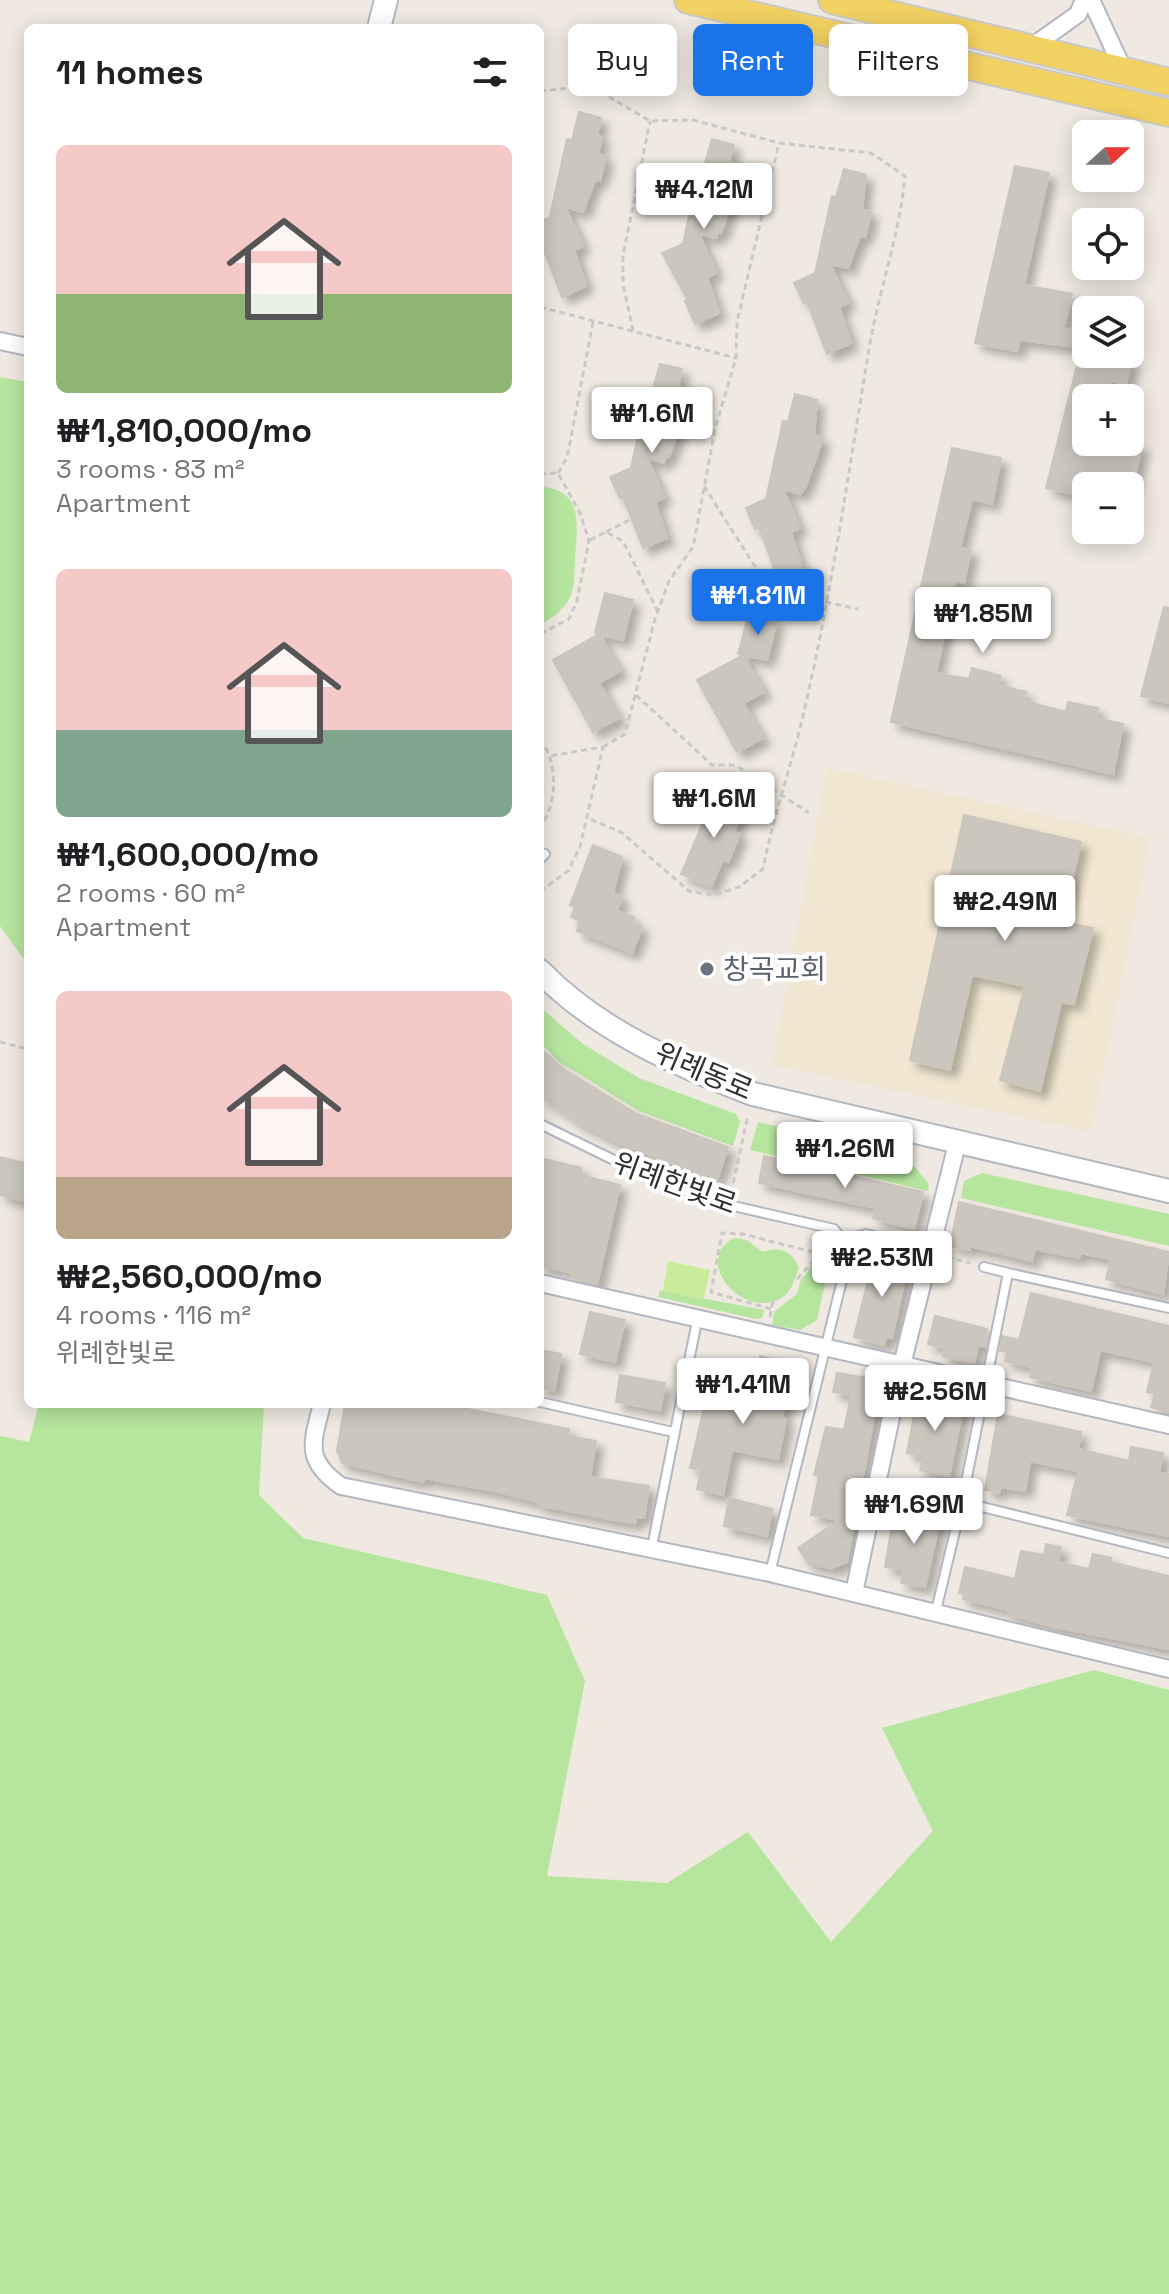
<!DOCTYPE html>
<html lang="en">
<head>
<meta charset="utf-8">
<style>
  :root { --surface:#fff; --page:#f6f6f6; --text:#202124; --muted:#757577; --accent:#1a73e8 }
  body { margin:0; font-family:"Space Grotesk","Noto Sans KR",sans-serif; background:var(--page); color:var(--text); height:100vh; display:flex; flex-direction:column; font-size:30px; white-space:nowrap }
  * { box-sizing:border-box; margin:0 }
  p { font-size:26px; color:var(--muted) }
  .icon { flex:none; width:44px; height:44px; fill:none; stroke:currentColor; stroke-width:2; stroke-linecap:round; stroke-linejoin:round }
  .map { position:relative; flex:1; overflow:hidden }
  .panel { position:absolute; left:24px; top:24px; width:520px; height:1384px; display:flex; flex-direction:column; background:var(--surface); border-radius:12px; box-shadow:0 4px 20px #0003 }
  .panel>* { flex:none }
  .banner { position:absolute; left:568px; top:24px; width:480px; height:72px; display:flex; gap:16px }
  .needle { width:52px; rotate:69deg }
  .controls { position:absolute; left:1072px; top:120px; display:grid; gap:16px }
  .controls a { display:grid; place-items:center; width:72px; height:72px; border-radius:12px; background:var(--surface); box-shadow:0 4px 20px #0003; font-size:40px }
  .price { position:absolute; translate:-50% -68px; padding:0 18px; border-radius:8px; background:#fff; color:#222; font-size:26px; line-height:52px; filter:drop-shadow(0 2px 4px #0008) }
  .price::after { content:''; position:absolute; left:50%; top:48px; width:24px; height:18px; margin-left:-12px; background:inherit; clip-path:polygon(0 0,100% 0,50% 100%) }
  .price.current { background:var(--accent); color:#fff }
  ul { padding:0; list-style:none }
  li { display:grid; align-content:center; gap:16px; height:424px; padding:0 32px }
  li span { display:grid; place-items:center; height:248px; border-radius:12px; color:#555 }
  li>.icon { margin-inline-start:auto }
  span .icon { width:144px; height:144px; fill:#fffc; stroke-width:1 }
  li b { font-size:34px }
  h2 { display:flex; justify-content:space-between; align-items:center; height:96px; padding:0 32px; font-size:34px }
  .tag { padding:0 28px; border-radius:12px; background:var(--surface); box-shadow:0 4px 20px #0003; font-size:28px; line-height:72px }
  .tag.current { background:var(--accent); color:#fff }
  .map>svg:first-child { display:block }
  .education { fill:#f0e6d1 }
  .green { fill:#b6e59e }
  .pitch { fill:#c9ec9a }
  .building { fill:#cbc7bf; stroke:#cbc5ba; stroke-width:2; filter:url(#shadow) }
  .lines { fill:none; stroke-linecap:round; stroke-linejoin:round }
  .lane-casing { stroke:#b4b7c1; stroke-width:12 }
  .street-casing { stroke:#b4b7c1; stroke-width:20 }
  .secondary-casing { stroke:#b4b7c1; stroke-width:26 }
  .primary-casing { stroke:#c9c9c9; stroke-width:30 }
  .path { stroke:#c9c9c9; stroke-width:3; stroke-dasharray:6 4; stroke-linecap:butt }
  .lane { stroke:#fff; stroke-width:8 }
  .street { stroke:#fff; stroke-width:16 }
  .secondary { stroke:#fff; stroke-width:22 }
  .primary { stroke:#f2d163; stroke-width:26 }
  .worship-dot { fill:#6b7280; stroke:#fff; stroke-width:3 }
  .labels { text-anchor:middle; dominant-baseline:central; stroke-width:8; stroke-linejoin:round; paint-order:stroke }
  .worship-label { font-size:28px; fill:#5b616d; stroke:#fff; text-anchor:start }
  .street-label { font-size:28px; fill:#2e2e2e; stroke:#fff }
</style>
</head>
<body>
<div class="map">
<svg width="1169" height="2294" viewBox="0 0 1169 2294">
  <defs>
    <filter id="shadow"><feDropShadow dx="7" dy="7" stdDeviation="4" flood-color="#0004"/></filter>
  </defs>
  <rect width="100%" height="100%" fill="#efe9e1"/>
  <path class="education" d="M827 768 1150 838 1091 1132 772 1065Z"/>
  <path class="green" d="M0 377 28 382V965L0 926Z
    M540 487C585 488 577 529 575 558 574 572 576 589 568 601 562 611 551 619 540 624Z
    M540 1007 583 1044 639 1078 736 1114 740 1122 733 1146 639 1111 560 1062 540 1043Z
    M758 1122 826 1138 851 1151 914 1166 929 1184 928 1191 750 1150Z
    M982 1173 1169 1214V1246L961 1198 964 1181Z
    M734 1238 747 1240 762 1252C779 1246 793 1250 799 1269 794 1279 793 1289 784 1296 746 1324 690 1261 734 1238Z
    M818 1259 830 1261 817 1320 800 1330 772 1325 775 1311 797 1294 801 1280Z
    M660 1290 663 1291 764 1310 762 1318 756 1319 658 1297Z
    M39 1404H264L259 1495 303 1538 547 1595 585 1681 547 1876 667 1883 748 1832 831 1942 933 1831 882 1728 1094 1670 1169 1690V2294H0V1436L29 1442Z"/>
  <path class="pitch" d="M668 1261 710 1270 704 1299 663 1291Z"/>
  <path class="building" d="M579 112 601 118 597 135 602 137 598 154 606 156 600 181 595 180 583 212 565 207 583 246 574 250 586 286 562 297 540 240V222L550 217 567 139 572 140Z
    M712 139 734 145 729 162 735 163 730 180 739 182 721 233 718 232 716 238 699 234 716 273 707 277 719 313 695 324 685 301 688 300 662 253 683 244 700 166 704 167Z
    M1015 166 1049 173 1024 285 1072 294 1064 328 1086 334V348L1020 340 1017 351 975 343Z
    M844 169 866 175 862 210 871 212 865 237 860 236 848 268 830 264 848 303 839 307 851 343 827 354 807 302 804 303 794 283 815 273 832 196 836 197Z
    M1080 354H1124L1123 359 1132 360 1126 384 1110 381 1106 398H1086V442L1142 445 1133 486H1086V497L1046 488Z
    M660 364 682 369 678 386 683 388 679 405 687 407 669 457 666 456 664 463 647 458 664 498 655 502 667 538 643 548 623 497 620 498 610 477 631 468 648 390 652 392Z
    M795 394 817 400 814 435 823 438 805 488 800 494 783 489 800 528 791 532 802 568 778 579 759 527 755 529 746 508 766 499 783 421 788 422Z
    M952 448 1001 458 992 504 972 499 960 548 971 550 964 583 956 581 936 673 969 679 972 668 1001 676 998 685 1026 692 1024 701 1066 712 1068 702 1098 708 1096 718 1123 724 1113 774 891 722Z
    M605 593 633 600 623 640 595 633Z
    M1164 607 1169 608V703L1141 696Z
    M749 613 777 620 767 660 738 654Z
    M599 634 620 671 599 683 619 718 593 732 553 660Z
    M743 655 764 692 743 703 763 738 737 752 697 680Z
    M716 792 745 804 734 832 740 834 728 862 723 859 711 887 681 874Z
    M964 815 1081 842 1062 922 1093 928 1074 1004 1061 1002 1040 1091 1000 1080 1025 986 972 975 950 1070 910 1060Z
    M593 845 622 857 613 893 622 897 617 911 634 917 632 923 642 927 632 953 577 931 580 921 571 917 575 907 570 905Z
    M540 1048 565 1070 635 1113 728 1147 717 1180 620 1143 579 1123 540 1096Z
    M764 1156 923 1192 914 1229 873 1218 876 1208 759 1183Z
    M0 1157 28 1164V1202L0 1195Z
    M540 1158 582 1168 580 1175 620 1185 597 1284 571 1278 573 1273 540 1266Z
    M959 1202 1169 1252 1163 1294 1106 1279 1111 1259 1080 1253 1079 1258 1035 1249 1032 1261 970 1246V1250L950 1246Z
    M875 1252 909 1260 892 1338 886 1337 884 1345 854 1337Z
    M1031 1293 1169 1326V1412L1151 1407 1155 1394 1147 1392 1154 1362 1100 1350 1091 1391 1030 1377 1032 1367 1005 1361 1007 1352 1000 1351 1002 1336 1019 1340Z
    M590 1312 625 1320 615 1362 580 1354Z
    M935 1316 987 1329 986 1347 978 1345 974 1363 943 1356 945 1348 928 1344Z
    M540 1350 561 1354 554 1391 540 1388Z
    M760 1356 787 1363 785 1369 793 1371 782 1418 786 1419 778 1459 732 1450 723 1495 697 1489 701 1470 690 1468 706 1399 747 1408Z
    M837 1373 873 1379 879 1390 847 1562 832 1568 809 1564 798 1548 839 1520 811 1515 819 1476 814 1475 826 1427 844 1430 851 1395 833 1392Z
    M620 1375 665 1383 660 1410 616 1402Z
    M918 1394 959 1401 963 1409 949 1476 920 1470 923 1456 907 1453Z
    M345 1404H443L569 1429 568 1436 596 1441 590 1477 649 1486 644 1518 636 1517 635 1523 604 1518 538 1505V1502L499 1492 424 1478 423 1482 342 1463 337 1451Z
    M998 1414 1081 1432 1078 1449 1129 1461 1131 1447 1163 1453 1159 1473 1169 1474V1536L1067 1515 1078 1471 1030 1461 1025 1491 1000 1487 999 1493 985 1490Z
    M729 1498 772 1509 767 1536 724 1526Z
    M908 1508 941 1514 925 1587 901 1583 903 1570 885 1567 892 1525 905 1528Z
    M1046 1544 1061 1547 1058 1562 1089 1569 1093 1554 1111 1558 1110 1562 1169 1576V1649L1055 1627 1008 1614 1009 1610 963 1599 964 1594 959 1593 965 1567 1015 1579 1021 1551 1044 1555Z"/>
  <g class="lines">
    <defs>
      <path id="lane" d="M540 859 545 854
        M540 1124 659 1182 729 1205 834 1229 843 1240 848 1256 770 1573
        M843 1240 866 1234 885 1239
        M984 1267 1008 1273
        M540 1402 673 1432
        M962 1502 1169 1553
        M652 1547 697 1321
        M936 1611 962 1502 1008 1273 1169 1308"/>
      <path id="street" d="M1091 0 1124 71
        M1030 48 1078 14 1084 0
        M0 341 28 347
        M540 1283 1169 1425
        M322 1404C312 1443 304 1460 341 1486L770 1573 1169 1669
        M854 1593 902 1365 957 1144"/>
      <path id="secondary" d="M379 28 386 0
        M540 971C597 1030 677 1065 753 1094L1169 1191"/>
      <path id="primary" d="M688 0 1169 113
        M832 0 1169 82"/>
    </defs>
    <use href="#lane" class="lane-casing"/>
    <use href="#street" class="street-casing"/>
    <use href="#secondary" class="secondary-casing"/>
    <use href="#primary" class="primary-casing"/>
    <path class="path" d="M540 91 570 88 606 95 650 121 693 120 779 143 871 153 905 176C900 233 880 287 870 343 849 468 832 592 803 716 791 767 773 817 763 869L739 887 713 895 689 891 621 832 587 818
      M540 307 736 358
      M633 331 623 284V256L650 121
      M558 473 567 458 593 322
      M540 474 558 473 580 513 589 541 577 601 569 619 540 634
      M704 486 770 590 858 609
      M606 532 633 518
      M590 540 606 532 623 541 658 612
      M636 695 712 765H735L809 813
      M540 739C559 763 557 804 540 828
      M603 747 625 734 655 619 669 581 693 547 715 429 736 358 737 322 779 143
      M540 891 568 871 580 847 603 747 549 756
      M0 1042 28 1049
      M731 1193 748 1115
      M897 1242 912 1247
      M947 1257 970 1263
      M797 1279 820 1254
      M771 1309 711 1292 722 1233 743 1234 820 1254 833 1253
      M770 1317 773 1301"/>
    <use href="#lane" class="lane"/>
    <use href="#street" class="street"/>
    <use href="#secondary" class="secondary"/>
    <use href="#primary" class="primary"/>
  </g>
  <circle class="worship-dot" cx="707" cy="969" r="8"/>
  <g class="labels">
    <g class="worship-label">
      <text x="723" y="969">창곡교회</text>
    </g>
    <g class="street-label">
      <text transform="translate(704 1071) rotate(23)">위례동로</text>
      <text transform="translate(675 1183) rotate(20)">위례한빛로</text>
    </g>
  </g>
</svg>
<div class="controls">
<a><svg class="needle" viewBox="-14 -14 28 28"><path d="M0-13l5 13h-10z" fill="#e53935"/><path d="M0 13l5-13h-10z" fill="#757577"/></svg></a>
<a><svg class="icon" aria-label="locate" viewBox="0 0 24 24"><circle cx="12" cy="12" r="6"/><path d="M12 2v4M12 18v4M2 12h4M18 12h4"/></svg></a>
<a><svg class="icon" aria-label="layers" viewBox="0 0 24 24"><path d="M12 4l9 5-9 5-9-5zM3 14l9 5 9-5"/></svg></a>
<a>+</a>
<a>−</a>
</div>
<b class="price" style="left:704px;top:231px">₩4.12M</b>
<b class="price" style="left:652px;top:455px">₩1.6M</b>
<b class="price current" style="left:758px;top:637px">₩1.81M</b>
<b class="price" style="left:983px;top:655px">₩1.85M</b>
<b class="price" style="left:714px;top:840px">₩1.6M</b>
<b class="price" style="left:1005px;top:943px">₩2.49M</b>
<b class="price" style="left:845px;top:1190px">₩1.26M</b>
<b class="price" style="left:882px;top:1299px">₩2.53M</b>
<b class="price" style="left:743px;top:1426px">₩1.41M</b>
<b class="price" style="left:935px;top:1433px">₩2.56M</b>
<b class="price" style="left:914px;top:1546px">₩1.69M</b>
<div class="banner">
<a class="tag">Buy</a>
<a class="tag current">Rent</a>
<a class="tag">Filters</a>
</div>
<section class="panel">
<h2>11 homes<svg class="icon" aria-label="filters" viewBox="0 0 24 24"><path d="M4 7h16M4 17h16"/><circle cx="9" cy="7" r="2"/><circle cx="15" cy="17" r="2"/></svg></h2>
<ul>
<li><span style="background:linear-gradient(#f6c9c9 60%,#8fb573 0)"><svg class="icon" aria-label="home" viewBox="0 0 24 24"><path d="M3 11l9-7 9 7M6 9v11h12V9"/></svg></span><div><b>₩1,810,000/mo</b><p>3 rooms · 83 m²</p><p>Apartment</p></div></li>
<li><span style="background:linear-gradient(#f6c9c9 65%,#7fa58c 0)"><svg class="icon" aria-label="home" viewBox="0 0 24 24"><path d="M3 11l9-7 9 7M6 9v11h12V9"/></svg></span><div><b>₩1,600,000/mo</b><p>2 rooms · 60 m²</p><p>Apartment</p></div></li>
<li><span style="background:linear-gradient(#f6c9c9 75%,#b9a48a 0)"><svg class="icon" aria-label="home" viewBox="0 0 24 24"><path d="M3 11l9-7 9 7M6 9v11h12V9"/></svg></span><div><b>₩2,560,000/mo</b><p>4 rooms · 116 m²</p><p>위례한빛로</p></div></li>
</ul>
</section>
</div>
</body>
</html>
